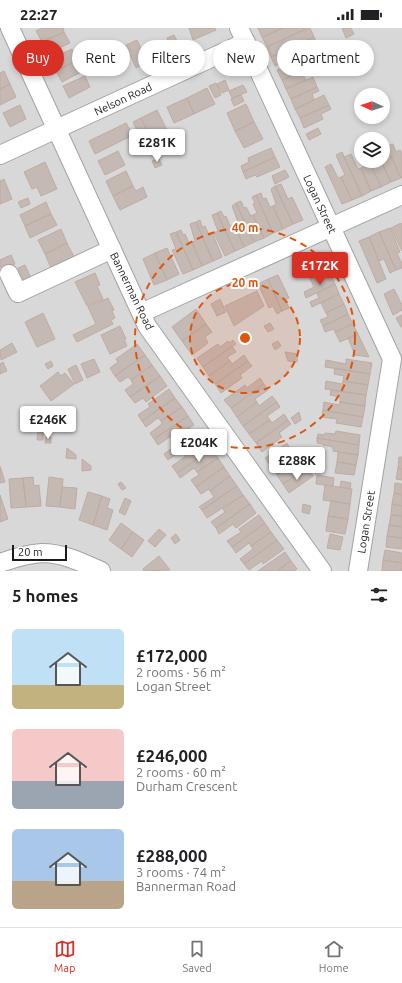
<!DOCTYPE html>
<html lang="en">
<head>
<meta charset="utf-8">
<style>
  :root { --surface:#fff; --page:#f2f2f2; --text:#202124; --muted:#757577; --line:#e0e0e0; --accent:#d93025 }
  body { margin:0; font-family:Ubuntu,sans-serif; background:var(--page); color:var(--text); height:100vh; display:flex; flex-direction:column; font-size:15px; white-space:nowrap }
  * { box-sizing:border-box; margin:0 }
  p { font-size:13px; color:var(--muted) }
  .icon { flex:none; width:22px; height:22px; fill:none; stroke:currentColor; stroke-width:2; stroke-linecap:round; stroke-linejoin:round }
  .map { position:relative; height:543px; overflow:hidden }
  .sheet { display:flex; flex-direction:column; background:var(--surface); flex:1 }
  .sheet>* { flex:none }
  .hud { position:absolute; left:12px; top:12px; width:378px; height:36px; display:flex; gap:8px }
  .needle { width:26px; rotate:274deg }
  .buttons { position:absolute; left:354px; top:60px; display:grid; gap:8px }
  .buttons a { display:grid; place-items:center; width:36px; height:36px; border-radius:50%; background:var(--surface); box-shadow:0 2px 6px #0003; font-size:20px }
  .scale { position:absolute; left:12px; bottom:10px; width:55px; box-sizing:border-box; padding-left:4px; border:2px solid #1b1b1b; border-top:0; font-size:11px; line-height:14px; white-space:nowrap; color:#1b1b1b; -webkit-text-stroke:3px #fff; paint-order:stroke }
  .price { position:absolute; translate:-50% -34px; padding:0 9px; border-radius:4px; background:#fff; color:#222; font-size:13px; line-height:26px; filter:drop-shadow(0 1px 2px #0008) }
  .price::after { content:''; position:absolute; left:50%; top:24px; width:12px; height:9px; margin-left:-6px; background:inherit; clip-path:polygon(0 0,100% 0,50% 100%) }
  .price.current { background:var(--accent); color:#fff }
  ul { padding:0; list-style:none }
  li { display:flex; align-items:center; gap:12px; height:100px; padding:0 12px }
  li span { display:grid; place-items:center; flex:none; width:112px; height:80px; border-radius:6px; color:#555 }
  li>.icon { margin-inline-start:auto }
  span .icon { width:48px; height:48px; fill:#fffc; stroke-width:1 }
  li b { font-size:17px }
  h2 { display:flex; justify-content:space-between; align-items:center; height:48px; padding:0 12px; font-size:17px }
  .chip { padding:0 14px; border-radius:18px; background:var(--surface); box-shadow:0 2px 6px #0003; font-size:14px; line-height:36px }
  .chip.current { background:var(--accent); color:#fff }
  .status { display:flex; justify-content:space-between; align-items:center; height:28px; padding:0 20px; background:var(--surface); direction:ltr }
  .status svg { height:11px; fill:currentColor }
  .menu { display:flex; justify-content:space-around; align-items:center; height:56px; border-top:1px solid var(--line); background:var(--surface); font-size:11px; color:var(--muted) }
  .menu a { display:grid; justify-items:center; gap:2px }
  .menu .current { color:var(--accent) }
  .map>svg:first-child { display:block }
  .residential { fill:#d9d8d8; fill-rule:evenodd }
  .building { fill:#c4b9b3; stroke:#bfaca2 }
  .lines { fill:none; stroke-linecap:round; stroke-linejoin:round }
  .minor-casing { stroke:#a2a2a2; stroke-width:20 }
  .minor { stroke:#fff; stroke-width:18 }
  .ring { fill:none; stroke:#de560d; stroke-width:2; stroke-dasharray:7 5 }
  .labels { text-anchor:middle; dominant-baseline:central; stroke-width:4; stroke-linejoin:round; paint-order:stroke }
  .street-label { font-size:11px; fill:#1b1b1b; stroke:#fff }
  .centre { fill:#de560d; stroke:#fff; stroke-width:2 }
  .ring-label { font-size:12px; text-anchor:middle; font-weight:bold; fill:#de560d; stroke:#fff; stroke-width:4; stroke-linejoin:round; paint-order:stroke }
</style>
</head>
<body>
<div class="status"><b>22:27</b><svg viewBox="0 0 49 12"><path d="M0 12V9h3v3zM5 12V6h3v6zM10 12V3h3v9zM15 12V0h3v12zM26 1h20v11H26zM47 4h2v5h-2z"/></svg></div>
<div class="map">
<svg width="402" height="543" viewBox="0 0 402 543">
  <rect width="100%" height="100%" fill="#ede7df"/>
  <path class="residential" d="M0 0H402V543H0ZM361 67H383V89H361ZM361 111H383V133H361Z"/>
  <path class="building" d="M42 0H63L64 4 42 14 36 3Z
    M189 0H215L216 2 193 12Z
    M258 0H283L262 9Z
    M283 0H308L267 19 262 9Z
    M308 0H310L314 9 271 29 267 19Z
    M342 0H351L354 6 346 10Z
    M64 4 70 15 47 26 42 14Z
    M174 7 177 13 170 17 167 10Z
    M314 9 317 15 298 24 299 27 275 38 271 29Z
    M137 12 147 34 136 40 126 17Z
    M72 21 78 32 56 43 50 31Z
    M306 31 310 39 282 52 277 42 297 33 298 35Z
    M78 32 83 43 62 54 56 43Z
    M310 39 311 43 303 47 306 52 286 61 282 52Z
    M4 43 10 56 0 61V45Z
    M85 48 90 59 69 70 63 58Z
    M313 49 317 59 291 71 286 61Z
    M225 52 229 62 222 65 217 56Z
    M216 55 221 67 215 70 209 58Z
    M10 56 16 69 0 77V61Z
    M243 57 247 64 232 70 229 63Z
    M317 59 319 63 312 66 314 72 295 81 291 71Z
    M207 60 215 76 194 86 187 70Z
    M241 67 244 73 234 78 231 71Z
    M324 67 329 77 300 90 295 81Z
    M187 70 194 86 174 95 167 79Z
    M246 76 254 94 235 103 227 85Z
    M20 77 26 91 10 99 3 85Z
    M329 77 331 81 321 86 323 91 304 100 300 90Z
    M157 82 167 102 151 110 141 90Z
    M141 90 146 100 138 104 133 94Z
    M254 94 263 111 244 120 235 103Z
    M126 95 133 107 95 126 89 113Z
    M318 100 321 106 309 112 306 106Z
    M382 108 386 118 401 150 391 154 381 133H383L384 129 383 111H376Z
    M361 114V129L355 116Z
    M393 116 396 124 400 122 402 126V149L401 150 386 118Z
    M271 120 275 129 243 144 241 138 249 134 248 130Z
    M118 123 125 137 105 147 98 133Z
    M342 124 362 168 352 172 341 149 345 147 336 127Z
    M351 126 358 141 361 140 371 163 362 168 344 129Z
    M275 129 280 139 257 149 255 147 246 151 243 144Z
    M159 131 162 137 155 140 152 133Z
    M363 133H369L381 159 371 163 361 140 365 138Z
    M369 133H381L391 154 381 159Z
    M45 134 57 161 41 168 37 159 32 161 24 144Z
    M331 136 338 150 341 149 352 172 342 176 325 139Z
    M285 142 289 149 275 156 272 148Z
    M126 143 133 158 113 168 106 153Z
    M4 151 12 171 0 176V153Z
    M281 156 288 171 292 169 303 192 293 196 275 158Z
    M133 158 136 163 143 159 147 169 120 182 113 168Z
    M275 158 293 196 283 201 273 178 276 176 271 161Z
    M261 165 263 171 266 170 270 179 273 178 283 201 273 205 256 167Z
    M256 167 273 205 264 210 253 187 257 185 253 176 255 175 252 169Z
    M28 170 30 176 21 180 18 174Z
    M241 173 244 180 246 179 251 188 253 187 264 210 254 214 236 175Z
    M46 174 51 186 25 198 20 187Z
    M236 175 254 214 244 219 234 196 238 194 232 178Z
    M221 183 224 189 226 188 230 198 234 196 244 219 235 223 217 185Z
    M217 185 235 223 225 228 214 205 218 203 212 187Z
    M51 186 57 197 30 210 25 198Z
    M200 192 202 199 205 198 209 207 213 206 222 229 213 233 196 194Z
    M196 194 213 233 202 238 192 214 195 213 190 196Z
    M401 195 402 197V223L391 200Z
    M390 200 400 224 397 225 402 236V240L396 242 379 204Z
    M61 201 67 215 45 226 38 212Z
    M181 202 183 207 185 206 189 215 192 214 202 238 193 242 176 204Z
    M176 204 193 242 183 246 172 222 176 221 170 206Z
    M379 204 396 242 390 245 384 231 379 233 369 209Z
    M369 209 386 251 377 255 359 213Z
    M67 215 74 229 51 240 45 226Z
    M167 220 179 246 167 252 155 225Z
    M155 225 167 252 154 257 143 231Z
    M11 227 15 236 2 242 0 237V232Z
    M321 227 325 237 307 245 306 241 297 245 294 240Z
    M25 237 31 250 24 253 18 240Z
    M325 237 330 247 312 255 307 245Z
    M95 245 100 257 97 258 103 271 87 278 75 254Z
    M278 247 289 270 285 272 289 280 282 283 268 251Z
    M330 247 335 256 306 270 304 264 314 259 312 255Z
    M268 251 282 283 277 286 273 278 269 280 258 256Z
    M335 256 339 266 312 279 310 274 319 270 317 265Z
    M394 261 402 277V282L393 287 384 266Z
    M257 263 264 278 234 298 225 278Z
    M339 266 344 276 326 285 321 275Z
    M108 270 114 282 112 283 115 290 111 292 113 296 77 314 73 307 96 296 88 279Z
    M220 271 226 284 217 288 211 276Z
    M344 276 348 286 323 298 320 292 328 289 326 285Z
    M196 281 206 296 182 313 172 299Z
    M43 285 55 311 37 319 25 294Z
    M348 286 353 296 335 304 334 301 325 304 323 298Z
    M402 287V299H401L396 290Z
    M270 295 274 301 268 304 264 298Z
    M206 296 212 304 205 309 208 315 192 327 182 313Z
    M353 296 358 306 340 314 335 304Z
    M120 298 126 311H124L127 318 110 326 101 307Z
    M358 306 369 329 355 327 348 310Z
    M233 312 236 316 203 339 197 330 218 316 220 319 228 313 229 315Z
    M278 313 281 318 275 322 272 316Z
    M12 315 17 324 1 332 0 322Z
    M137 316 145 327 115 348 110 340 118 334 116 331Z
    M232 318 236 324 227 329 230 333 209 348 203 339Z
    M285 324 298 326 297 334 288 333Z
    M145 327 152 337 131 352 128 349 120 354 115 348Z
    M244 327 248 333 215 356 209 348 230 333 232 336Z
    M94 331 100 344 87 350 81 336Z
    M346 331 372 335 370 346 325 339 326 332 346 336Z
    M51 333 53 338 48 341 45 336Z
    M248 333 252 338 240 347 242 350 221 365 215 356Z
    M3 334 7 343 0 346V336Z
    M76 337 83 352 75 356 68 341Z
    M152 337 160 348 130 369 125 362 133 356 131 352Z
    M335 340 370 346 368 357 343 353 344 348 334 346Z
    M58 344 61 348 65 345 74 356 51 373 40 358Z
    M160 348 167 358 146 374 143 370 135 375 130 369Z
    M260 350 264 356 231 380 224 372 245 357 247 360Z
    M326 353 342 356 343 353 368 357 366 367 325 361Z
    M264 356 268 362 255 371 257 374 237 389 231 380Z
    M169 361 175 370 142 393 138 387 150 379 148 376Z
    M331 362 366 367 365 378 340 374V369L330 367Z
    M272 368 277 374 243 398 237 389 257 374 259 378Z
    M175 370 182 379 161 393 158 390 146 399 142 393Z
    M277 374 280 379 267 388 270 392 249 406 243 398Z
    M324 374 339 377 340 374 365 378 363 389 323 382Z
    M182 379 188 388 154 411 150 405 162 396 161 393Z
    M323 382 363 389 361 399 336 395 337 391 322 389Z
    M299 384 301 392 295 396 291 390Z
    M284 386 288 392 256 415 249 406 270 392 272 395Z
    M188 388 194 397 173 411 171 408 158 417 154 411Z
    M288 392 291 396 279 405 282 409 262 424 256 415Z
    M198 402 205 412 184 426 182 422 168 432 164 426Z
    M336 403 360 407 359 417 317 410 318 406 324 407 325 405 335 406Z
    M38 404H43V412H37Z
    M46 409H51V415H45Z
    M317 410 359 417 358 427 333 423V419L323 417V416L317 415Z
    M205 412 211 421 177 445 172 438 186 428 184 426Z
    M287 415 289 419 283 423 287 428 271 439 265 430Z
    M67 420 76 427V431L66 430Z
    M211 421 218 430 197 444 194 440 180 450 177 445Z
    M338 424 358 427 356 437 337 434Z
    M294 425 299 432 277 447 271 439 287 428 288 429Z
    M399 429H402V441L398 440Z
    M218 430 224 439 196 459 191 452 199 447 197 444Z
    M82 431 91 438V442L82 443Z
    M299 432 302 436 296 441 299 445 283 456 277 447Z
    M337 434 356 437 354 447 335 445Z
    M0 438 5 454 0 455Z
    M224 439 230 448 210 463 209 461 201 466 196 459Z
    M398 440 402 441V452L396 451Z
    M308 442 313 448 289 465 283 456 299 445 301 447Z
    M317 447 334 450 333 458 316 456Z
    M230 448 237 458 202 482 199 479 214 469 210 463Z
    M33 449 34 458 39 457 41 478 26 479 23 450Z
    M49 449 63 451 60 479 46 478Z
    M23 450 26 479 11 480 9 451Z
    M341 453 351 455 350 461 340 459Z
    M121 454 126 460 122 462 118 456Z
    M395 455 402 456V467L394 465Z
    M325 457 352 461 350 476 323 472Z
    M237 458 243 467 207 490 202 482Z
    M62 459 77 460 75 481 60 479Z
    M88 464 102 468 93 497 79 492Z
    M394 465 402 467V478L392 476Z
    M0 467 8 491 0 494Z
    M243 467 250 476 216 500 211 494 225 484 223 481Z
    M102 468 110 471 107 480 113 482 107 502 93 497Z
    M125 470 131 473 125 487 119 484Z
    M331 473 350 476 348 491 328 488Z
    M250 476 256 485 236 500 233 496 219 506 216 500Z
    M303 476 311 478 309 486 302 484Z
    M392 476 402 478V488L391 487Z
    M259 487 265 495 232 519 227 513 241 504 239 501Z
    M391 487 402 488V499L389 497Z
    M328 488 348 491 345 506 326 503Z
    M121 495 133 504 121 521 109 512Z
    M265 495 271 504 251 518 249 515 236 525 232 519Z
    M389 497 402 499V510L387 508Z
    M159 501 166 507 155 519 148 513Z
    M133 504 144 512 132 529 121 521Z
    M271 504 277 512 244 536 240 531 253 521 251 518Z
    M176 506 180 512 175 516 171 510Z
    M330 506 343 509 340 522 327 520Z
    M387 508 402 510V521L386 519Z
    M277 512 284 521 263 536 262 533 249 542 244 536Z
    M385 522 402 525V535L383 532Z
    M285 524 291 533 277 543H258Z
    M159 528 170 542 144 543 143 541Z
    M383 532 402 535V543H382Z
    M291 533 297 541 295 543H277Z"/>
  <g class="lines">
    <defs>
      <path id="minor" d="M10 0 147 298 322 543
        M239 0 392 331 358 543
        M0 127 246 14
        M9 246 18 265 112 221
        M141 285 402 167
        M0 535C14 530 28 526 42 525 63 525 83 535 101 543"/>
    </defs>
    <use href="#minor" class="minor-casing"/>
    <use href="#minor" class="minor"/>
  </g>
  <circle cx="245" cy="310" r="55" fill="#de560d" fill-opacity=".12"/>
  <g class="ring">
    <circle cx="245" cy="310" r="55"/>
    <circle cx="245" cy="310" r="110"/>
  </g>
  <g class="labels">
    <g class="street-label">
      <text transform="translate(123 71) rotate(-25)">Nelson Road</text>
      <text transform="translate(320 176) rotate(65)">Logan Street</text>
      <text transform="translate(132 263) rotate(64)">Bannerman Road</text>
      <text transform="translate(366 494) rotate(-81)">Logan Street</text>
    </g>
  </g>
  <circle cx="245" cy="310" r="6" class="centre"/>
  <g class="ring-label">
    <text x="245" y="204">40 m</text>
    <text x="245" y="259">20 m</text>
  </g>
</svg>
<div class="buttons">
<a><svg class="needle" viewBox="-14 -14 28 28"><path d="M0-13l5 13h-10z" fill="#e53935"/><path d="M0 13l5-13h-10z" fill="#757577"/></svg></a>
<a><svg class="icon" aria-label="layers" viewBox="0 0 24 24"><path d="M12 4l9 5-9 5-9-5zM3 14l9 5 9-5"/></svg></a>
</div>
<div class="scale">20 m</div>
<b class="price" style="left:157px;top:135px">£281K</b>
<b class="price current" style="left:320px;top:258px">£172K</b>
<b class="price" style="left:48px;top:412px">£246K</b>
<b class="price" style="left:199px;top:435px">£204K</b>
<b class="price" style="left:297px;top:453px">£288K</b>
<div class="hud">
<a class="chip current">Buy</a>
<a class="chip">Rent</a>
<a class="chip">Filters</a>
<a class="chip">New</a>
<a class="chip">Apartment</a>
</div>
</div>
<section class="sheet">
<h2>5 homes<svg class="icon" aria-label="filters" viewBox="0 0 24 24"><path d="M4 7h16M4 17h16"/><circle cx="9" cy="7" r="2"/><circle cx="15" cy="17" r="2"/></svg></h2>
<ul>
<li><span style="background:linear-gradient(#bfe0f5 70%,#c2b280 0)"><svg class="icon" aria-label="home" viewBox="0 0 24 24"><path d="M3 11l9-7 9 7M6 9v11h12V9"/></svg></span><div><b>£172,000</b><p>2 rooms · 56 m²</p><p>Logan Street</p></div></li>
<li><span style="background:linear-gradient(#f6c9c9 65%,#9aa5b1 0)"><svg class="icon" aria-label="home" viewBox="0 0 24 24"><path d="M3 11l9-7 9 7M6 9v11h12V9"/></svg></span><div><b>£246,000</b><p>2 rooms · 60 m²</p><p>Durham Crescent</p></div></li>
<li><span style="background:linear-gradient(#a9c7e8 65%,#b9a48a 0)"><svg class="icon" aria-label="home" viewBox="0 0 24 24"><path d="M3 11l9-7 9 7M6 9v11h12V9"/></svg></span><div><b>£288,000</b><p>3 rooms · 74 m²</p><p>Bannerman Road</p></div></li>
</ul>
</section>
<nav class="menu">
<a class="current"><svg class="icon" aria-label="map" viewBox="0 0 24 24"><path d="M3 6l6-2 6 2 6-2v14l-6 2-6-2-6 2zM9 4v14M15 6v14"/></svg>Map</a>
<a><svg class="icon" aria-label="saved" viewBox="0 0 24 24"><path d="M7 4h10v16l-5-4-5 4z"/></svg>Saved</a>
<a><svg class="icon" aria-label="home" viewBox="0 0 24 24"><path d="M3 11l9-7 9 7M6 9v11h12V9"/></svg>Home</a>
</nav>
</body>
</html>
